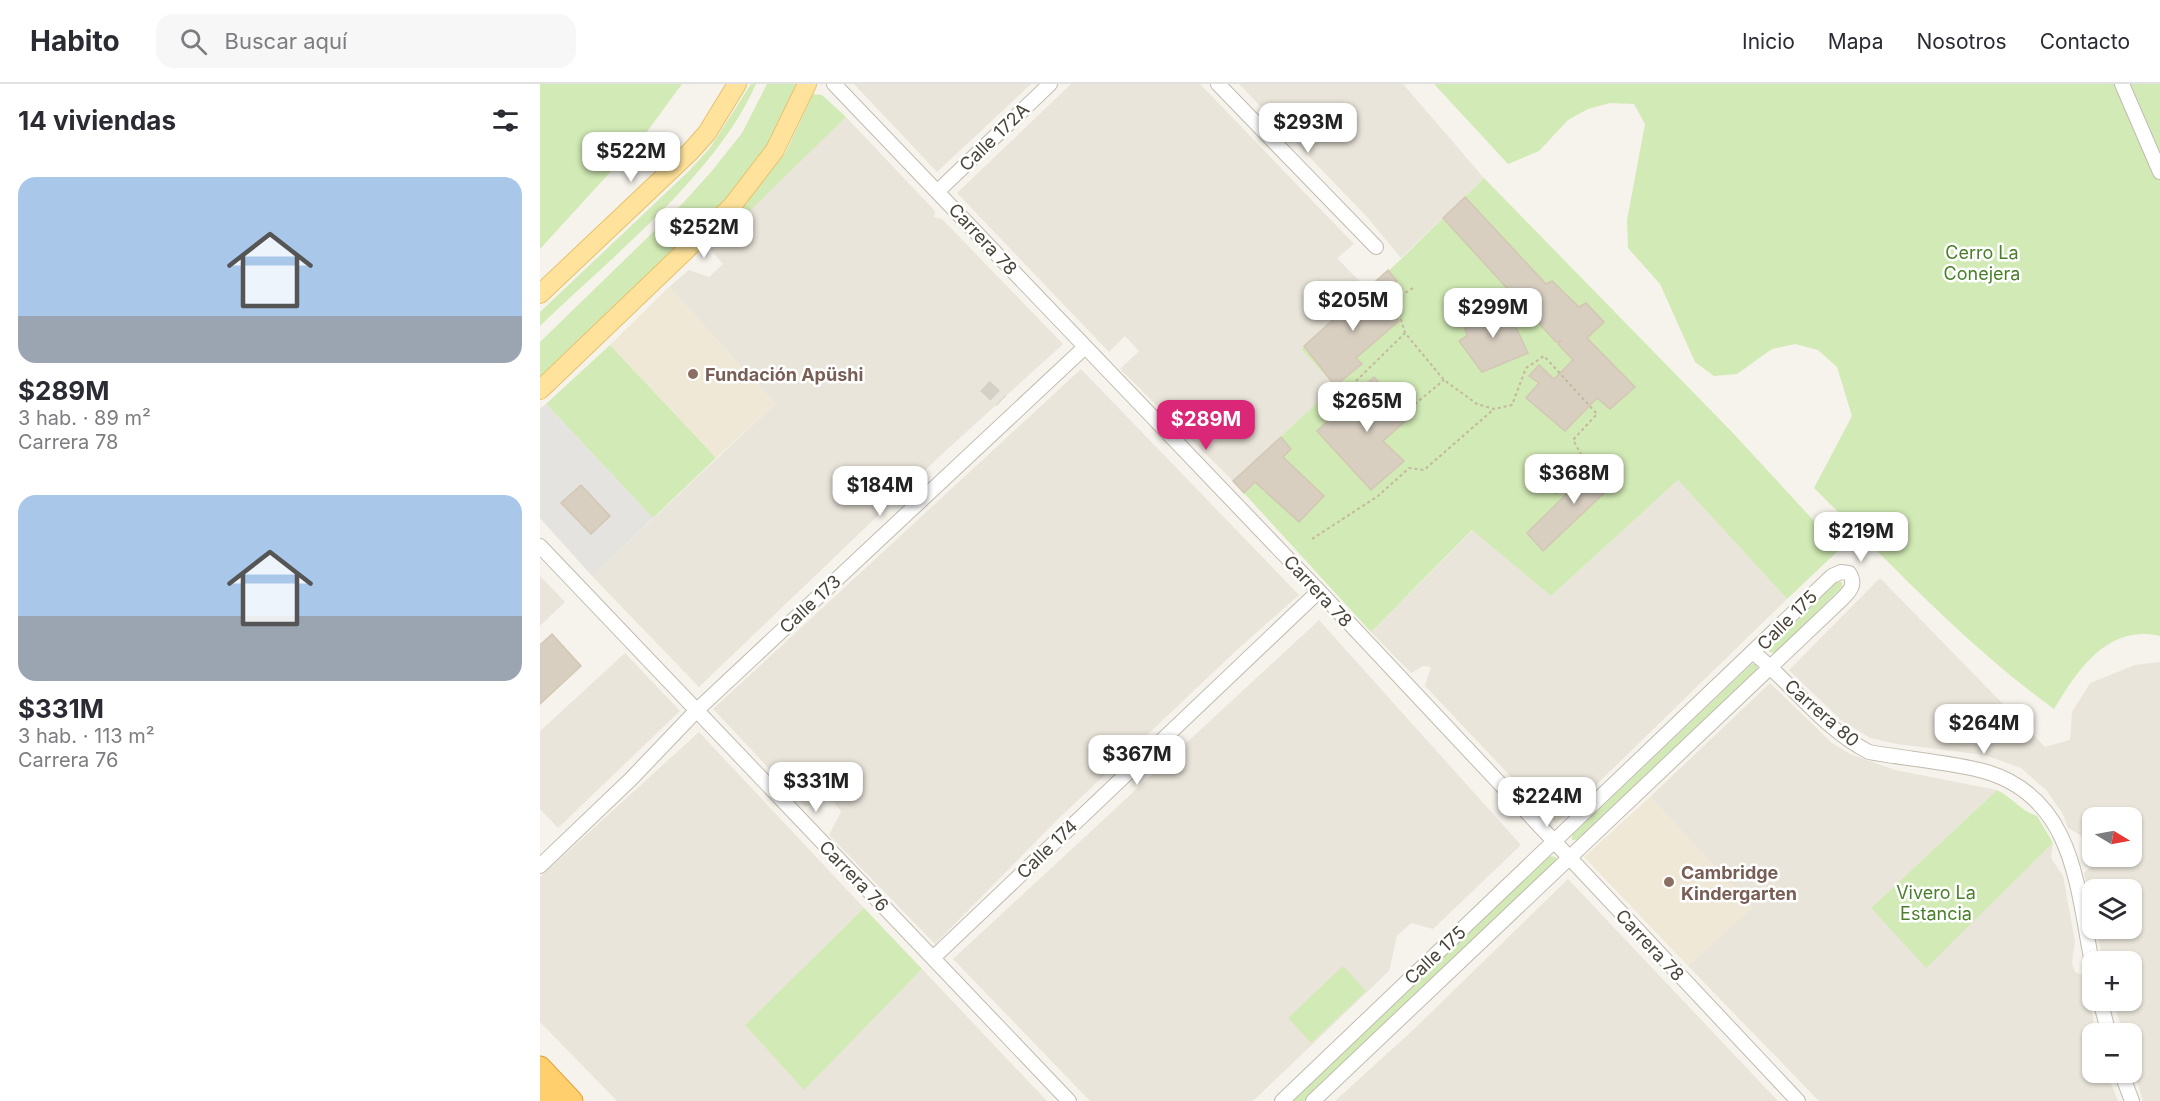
<!DOCTYPE html>
<html lang="es">
<head>
<meta charset="utf-8">
<style>
  :root { --surface:#fff; --page:#f7f7f7; --text:#2b2b33; --muted:#7c7c81; --line:#e1e1e2; --accent:#db2777 }
  body { margin:0; font-family:Inter,sans-serif; background:var(--page); color:var(--text); height:100vh; display:flex; flex-direction:column; font-size:22px; white-space:nowrap }
  * { box-sizing:border-box; margin:0 }
  p { font-size:20px; color:var(--muted) }
  .icon { flex:none; width:33px; height:33px; fill:none; stroke:currentColor; stroke-width:2; stroke-linecap:round; stroke-linejoin:round }
  .map { position:relative; flex:1; overflow:hidden }
  .details { display:flex; flex-direction:column; background:var(--surface); width:540px }
  .details>* { flex:none }
  .needle { width:39px; rotate:100deg }
  .controls { position:absolute; left:1542px; top:723px; display:grid; gap:12px }
  .controls a { display:grid; place-items:center; width:60px; height:60px; border-radius:12px; background:var(--surface); box-shadow:0 2px 4px #0004; font-size:30px }
  .price { position:absolute; translate:-50% -51px; padding:0 14px; border-radius:12px; background:#fff; color:#222; font-size:20px; line-height:39px; filter:drop-shadow(0 2px 3px #0008) }
  .price::after { content:''; position:absolute; left:50%; top:36px; width:18px; height:14px; margin-left:-9px; background:inherit; clip-path:polygon(0 0,100% 0,50% 100%) }
  .price.selected { background:var(--accent); color:#fff }
  ul { padding:0; list-style:none }
  li { display:grid; align-content:center; gap:12px; height:318px; padding:0 18px }
  li span { display:grid; place-items:center; height:186px; border-radius:18px; color:#555 }
  li>.icon { margin-inline-start:auto }
  span .icon { width:108px; height:108px; fill:#fffc; stroke-width:1 }
  li b { font-size:26px }
  h2 { display:flex; justify-content:space-between; align-items:center; height:72px; padding:0 18px; font-size:26px }
  header { display:flex; align-items:center; gap:36px; box-sizing:border-box; height:84px; padding:0 30px; background:var(--surface); border-bottom:2px solid var(--line) }
  header strong { font-size:28px }
  nav { display:flex; gap:33px; margin-inline-start:auto; font-size:21px }
  .search { width:420px; height:54px; background:var(--page); display:flex; align-items:center; gap:15px; box-sizing:border-box; padding:0 21px; border-radius:18px; color:var(--muted); font-size:22px }
  main { display:flex; flex:1; min-height:0 }
  .map>svg:first-child { display:block }
  .residential { fill:#eae5da }
  .education { fill:#efe8d6 }
  .green { fill:#d2eab5 }
  .parking { fill:#e5e3e0 }
  .building { fill:#d8cfc1; stroke:#d3c7b4; stroke-width:1.5 }
  .lines { fill:none; stroke-linecap:round; stroke-linejoin:round }
  .minor-tunnel { stroke:#d4d0c8; stroke-width:14; stroke-dasharray:14 7; stroke-linecap:butt }
  .minor-casing { stroke:#c2bbae; stroke-width:16 }
  .major-casing { stroke:#e6c16a; stroke-width:20 }
  .highway-casing { stroke:#e0a43c; stroke-width:23 }
  .path { stroke:#c4b79f; stroke-width:2; stroke-dasharray:3 3; stroke-linecap:butt }
  .minor { stroke:#fff; stroke-width:14 }
  .major { stroke:#ffe39c; stroke-width:18 }
  .highway { stroke:#ffcf6e; stroke-width:21 }
  .education-dot { fill:#8d6e63; stroke:#fff; stroke-width:2 }
  .labels { text-anchor:middle; dominant-baseline:central; stroke-width:5; stroke-linejoin:round; paint-order:stroke }
  .street-label { font-size:18px; fill:#4b4439; stroke:#fff }
  .park-label { font-size:18px; fill:#4a7f2a; stroke:#fff }
  .education-label { font-size:18px; font-weight:bold; fill:#785e54; stroke:#fff; text-anchor:start }
</style>
</head>
<body>
<header>
<strong>Habito</strong>
<div class="search"><svg class="icon" aria-label="search" viewBox="0 0 24 24"><circle cx="10" cy="10" r="6"/><path d="M15 15l6 6"/></svg>Buscar aquí</div>
<nav><a>Inicio</a><a>Mapa</a><a>Nosotros</a><a>Contacto</a></nav>
</header>
<main>
<section class="details">
<h2>14 viviendas<svg class="icon" aria-label="filters" viewBox="0 0 24 24"><path d="M4 7h16M4 17h16"/><circle cx="9" cy="7" r="2"/><circle cx="15" cy="17" r="2"/></svg></h2>
<ul>
<li><span style="background:linear-gradient(#a9c7e8 75%,#9aa5b1 0)"><svg class="icon" aria-label="home" viewBox="0 0 24 24"><path d="M3 11l9-7 9 7M6 9v11h12V9"/></svg></span><div><b>$289M</b><p>3 hab. · 89 m²</p><p>Carrera 78</p></div></li>
<li><span style="background:linear-gradient(#a9c7e8 65%,#9aa5b1 0)"><svg class="icon" aria-label="home" viewBox="0 0 24 24"><path d="M3 11l9-7 9 7M6 9v11h12V9"/></svg></span><div><b>$331M</b><p>3 hab. · 113 m²</p><p>Carrera 76</p></div></li>
</ul>
</section>
<div class="map">
<svg width="1620" height="1017" viewBox="0 0 1620 1017">
  <rect width="100%" height="100%" fill="#f6f3ec"/>
  <path class="residential" d="M314 0H491L397 88Z
    M531 0H660L814 160 797 174 827 205 761 265 795 302 693 397 580 285 599 267 585 252 569 268 417 109Z
    M699 0H863L944 94 861 174 828 134Z
    M306 33 395 127 394 133 402 135 523 260 399 373 159 603 52 492 235 320 129 203 149 186 169 193 183 180 169 164Z
    M541 285 759 511 699 564 517 736 395 860 289 751 301 728 295 719 285 715 265 723 173 625Z
    M1138 396 1247 515 1016 740 885 602 891 583 883 582 871 589 831 548 933 446 1011 512Z
    M0 492 25 518 0 542Z
    M1340 494 1505 663 1530 656 1532 628 1550 599 1595 581 1620 578V1017H1603L1592 980V950L1583 949 1573 917 1592 916V878L1562 877 1557 845 1592 844V806H1552V826L1544 789 1559 774 1556 773 1592 772V734H1552V771L1546 768 1547 755 1528 744 1523 730 1506 706 1481 684 1445 671 1357 660 1330 654 1301 636 1249 586Z
    M779 536 981 761 893 845 871 839 857 852 849 887 713 1017H550L413 875Z
    M85 569 140 627 18 744 0 725V647Z
    M1230 599 1292 659 1310 670 1355 686 1457 706 1331 824 1386 883 1513 759 1511 774 1523 792 1535 857 1532 879 1535 888 1545 892 1556 949 1552 950V988L1567 989 1578 1017H1279L1148 882 1212 823 1110 713Z
    M159 648 324 824 205 941 264 1005 382 885 507 1017H77L0 938V793Z
    M1028 795 1238 1017H795L873 946Z"/>
  <path class="education" d="M129 203 235 320 176 374 70 261Z
    M1110 713 1213 824 1148 882 1044 773Z"/>
  <path class="green" d="M0 0H142L106 49 0 165Z
    M211 0H216C176 91 71 173 0 242V228L149 87 170 64Z
    M227 0H258L233 53 200 101 0 297V258L143 119 171 88 202 49Z
    M894 0H1620V552C1567 540 1538 586 1514 625 1426 561 1351 480 1274 404L1312 332 1297 283 1278 266 1255 260 1232 265 1197 290 1174 292 1155 278 1120 200 1088 164 1087 136 1105 40 1094 20 1070 19 1048 25 1028 36 999 67 968 80Z
    M273 10 282 11 306 33 199 137 194 132 246 68Z
    M944 94 1191 347 1300 465 1247 515 1138 396 1011 512 932 446 831 548 693 397 795 302 761 265 856 180Z
    M70 261 176 374 113 434 6 320Z
    M1296 498H1302V503L1236 569 1229 568 1230 564Z
    M1212 580H1217V585L1037 756H1032V751Z
    M1457 706C1473 714 1481 727 1497 732L1513 759 1386 884 1331 824Z
    M1010 772 1016 773V778L764 1017H752Z
    M324 824 382 885 264 1006 205 941Z
    M803 882 826 907 771 959 748 934Z"/>
  <path class="parking" d="M6 320 113 434 52 492 0 434V325Z"/>
  <path class="building" d="M925 113 1006 200 1012 197 1039 223 1046 219 1064 238 1047 254 1095 303 1070 325 1057 314 1025 347 986 314 999 299 989 292 999 281 1014 295 1033 276 1018 260 1021 257 1016 258 903 134Z
    M848 186 857 197 839 216 859 237 816 274 822 280 795 302 764 262Z
    M965 220 988 269 942 288 919 257 927 252 924 241Z
    M834 293 870 333 843 357 864 377 831 406 777 347Z
    M741 353 751 365 743 373 784 412 759 438 715 398 704 409 693 397Z
    M1062 375 1080 394 1003 467 987 449Z
    M41 401 70 432 51 450 21 419Z
    M12 550 41 582 0 620V561Z"/>
  <g class="lines">
    <path class="minor-tunnel" d="M445 302 461 317"/>
    <defs>
      <path id="minor" d="M294 0 779 507 1258 1017
        M678 0 836 163
        M1582 0 1620 88
        M398 107 510 0
        M0 462 529 1017
        M1214 569C1253 601 1284 645 1329 668 1366 675 1413 678 1447 688 1534 715 1537 803 1552 879
        M0 782 91 695 157 626 545 263
        M393 874 779 507
        M1560 916 1569 950
        M1581 988 1592 1017
        M742 1017 1292 492 1301 488 1309 489C1317 501 1309 508 1301 516L773 1017"/>
      <path id="major" d="M0 210 150 68 167 49 197 0
        M0 306 192 122 235 66 267 0"/>
      <path id="highway" d="M0 983 32 1017
        M0 1009 8 1017"/>
    </defs>
    <use href="#minor" class="minor-casing"/>
    <use href="#major" class="major-casing"/>
    <use href="#highway" class="highway-casing"/>
    <path class="path" d="M873 204 855 215 865 249 904 296 937 320 954 325 972 321 986 284 1004 272 1057 330 1033 356 1041 370 1037 380 1023 391 1016 410
      M816 297 865 249
      M870 324 904 296
      M772 455 838 412 869 384 884 386 954 325"/>
    <use href="#minor" class="minor"/>
    <use href="#major" class="major"/>
    <use href="#highway" class="highway"/>
  </g>
  <g class="education-dot">
    <circle cx="153" cy="290" r="6"/>
    <circle cx="1129" cy="798" r="6"/>
  </g>
  <g class="labels">
    <g class="street-label">
      <text transform="translate(454 53) rotate(-44)">Calle 172A</text>
      <text transform="translate(443 155) rotate(47)">Carrera 78</text>
      <text transform="translate(778 507) rotate(47)">Carrera 78</text>
      <text transform="translate(270 520) rotate(-43)">Calle 173</text>
      <text transform="translate(1247 536) rotate(-45)">Calle 175</text>
      <text transform="translate(1282 629) rotate(41)">Carrera 80</text>
      <text transform="translate(507 765) rotate(-44)">Calle 174</text>
      <text transform="translate(314 792) rotate(46)">Carrera 76</text>
      <text transform="translate(1110 861) rotate(47)">Carrera 78</text>
      <text transform="translate(895 871) rotate(-43)">Calle 175</text>
    </g>
    <g class="park-label">
      <text x="1442" y="168">Cerro La<tspan x="1442" dy="21">Conejera</tspan></text>
      <text x="1396" y="808">Vivero La<tspan x="1396" dy="21">Estancia</tspan></text>
    </g>
    <g class="education-label">
      <text x="165" y="290">Fundación Apüshi</text>
      <text x="1141" y="788">Cambridge<tspan x="1141" dy="21">Kindergarten</tspan></text>
    </g>
  </g>
</svg>
<div class="controls">
<a><svg class="needle" viewBox="-14 -14 28 28"><path d="M0-13l5 13h-10z" fill="#e53935"/><path d="M0 13l5-13h-10z" fill="#7c7c81"/></svg></a>
<a><svg class="icon" aria-label="layers" viewBox="0 0 24 24"><path d="M12 4l9 5-9 5-9-5zM3 14l9 5 9-5"/></svg></a>
<a>+</a>
<a>−</a>
</div>
<b class="price" style="left:768px;top:70px">$293M</b>
<b class="price" style="left:91px;top:99px">$522M</b>
<b class="price" style="left:164px;top:175px">$252M</b>
<b class="price" style="left:813px;top:248px">$205M</b>
<b class="price" style="left:953px;top:255px">$299M</b>
<b class="price" style="left:827px;top:349px">$265M</b>
<b class="price selected" style="left:666px;top:367px">$289M</b>
<b class="price" style="left:1034px;top:421px">$368M</b>
<b class="price" style="left:340px;top:433px">$184M</b>
<b class="price" style="left:1321px;top:479px">$219M</b>
<b class="price" style="left:1444px;top:671px">$264M</b>
<b class="price" style="left:597px;top:702px">$367M</b>
<b class="price" style="left:276px;top:729px">$331M</b>
<b class="price" style="left:1007px;top:744px">$224M</b>
</div>
</main>
</body>
</html>
